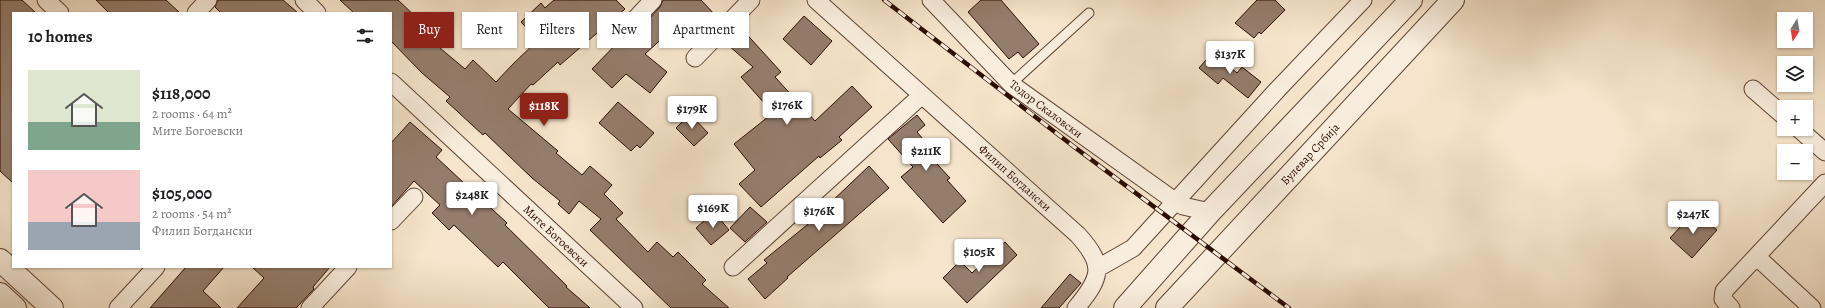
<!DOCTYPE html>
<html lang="en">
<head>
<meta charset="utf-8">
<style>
  :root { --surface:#fff; --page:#f6f6f6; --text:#202124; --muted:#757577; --accent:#8f2418 }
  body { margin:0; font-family:Alegreya,serif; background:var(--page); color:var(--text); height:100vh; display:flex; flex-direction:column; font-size:15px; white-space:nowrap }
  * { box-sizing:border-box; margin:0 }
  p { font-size:13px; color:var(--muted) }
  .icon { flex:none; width:22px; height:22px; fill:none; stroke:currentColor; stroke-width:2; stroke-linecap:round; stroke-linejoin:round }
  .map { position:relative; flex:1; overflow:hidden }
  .sheet { position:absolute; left:12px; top:12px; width:380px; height:256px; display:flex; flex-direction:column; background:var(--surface); border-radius:0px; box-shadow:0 1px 3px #0004 }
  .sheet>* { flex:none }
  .banner { position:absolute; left:404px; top:12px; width:380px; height:36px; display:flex; gap:8px }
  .needle { width:26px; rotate:191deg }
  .tools { position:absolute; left:1777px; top:12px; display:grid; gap:8px }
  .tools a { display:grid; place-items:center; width:36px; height:36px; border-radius:0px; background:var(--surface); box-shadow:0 1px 3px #0004; font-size:20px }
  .price { position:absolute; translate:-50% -34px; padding:0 9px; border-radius:4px; background:#fff; color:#222; font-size:13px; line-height:26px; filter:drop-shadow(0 1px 2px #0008) }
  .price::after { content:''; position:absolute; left:50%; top:24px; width:12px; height:9px; margin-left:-6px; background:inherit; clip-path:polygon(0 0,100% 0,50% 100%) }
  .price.current { background:var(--accent); color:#fff }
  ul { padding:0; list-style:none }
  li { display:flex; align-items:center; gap:12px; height:100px; padding:0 16px }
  li span { display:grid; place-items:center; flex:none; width:112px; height:80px; border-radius:0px; color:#555 }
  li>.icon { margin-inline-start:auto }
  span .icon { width:48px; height:48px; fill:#fffc; stroke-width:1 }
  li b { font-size:17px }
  h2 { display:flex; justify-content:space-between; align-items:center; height:48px; padding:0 16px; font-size:17px }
  .tag { padding:0 14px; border-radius:0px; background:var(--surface); box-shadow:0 1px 3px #0004; font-size:14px; line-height:36px }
  .tag.current { background:var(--accent); color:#fff }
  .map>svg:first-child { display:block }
  .building { fill:#957d6c; stroke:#2b0d03 }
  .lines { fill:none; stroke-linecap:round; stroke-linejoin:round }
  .service-casing { stroke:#5e4335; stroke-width:11 }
  .minor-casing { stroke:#5e4335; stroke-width:19 }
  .tertiary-casing { stroke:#5e4335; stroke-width:24 }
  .service { stroke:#f9eede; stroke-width:9 }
  .minor { stroke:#f9eede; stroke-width:17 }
  .tertiary { stroke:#f9eede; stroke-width:22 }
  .rail-casing { stroke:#2b0d03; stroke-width:4.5 }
  .rail { stroke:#f9eede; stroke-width:3; stroke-dasharray:9; stroke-linecap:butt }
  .labels { text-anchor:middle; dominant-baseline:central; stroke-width:3; stroke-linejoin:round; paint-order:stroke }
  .street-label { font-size:12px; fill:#2b0d03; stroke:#f9eede }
</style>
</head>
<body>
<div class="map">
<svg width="1825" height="308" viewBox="0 0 1825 308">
  <rect width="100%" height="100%" fill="#f6e5cc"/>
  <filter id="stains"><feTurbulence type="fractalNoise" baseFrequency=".005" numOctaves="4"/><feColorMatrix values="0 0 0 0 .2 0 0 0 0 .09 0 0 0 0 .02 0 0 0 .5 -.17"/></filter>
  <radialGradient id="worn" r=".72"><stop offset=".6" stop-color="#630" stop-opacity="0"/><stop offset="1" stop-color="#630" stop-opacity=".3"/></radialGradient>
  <path class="building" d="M0 0H22L36 13H13V183L0 171Z
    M96 0H166L180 13H109Z
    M218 0H283L298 13H221L215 7Z
    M340 0H398L417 18 415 21 440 48 465 69 473 60 496 82 513 64 538 40 521 22 541 3 545 8 554 0H616L625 9 560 65 558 62 533 85 531 84 508 109 558 151 556 153 582 175 590 166 612 185 604 194 623 213 616 219 648 252 657 242 673 257 678 252 706 280 702 284 729 308H671L590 230 601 219 579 201 569 214 558 204 560 201 532 178 485 133 483 135 446 101 450 97 422 73 391 41V13H354Z
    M663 0H701L718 18 693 41 678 24 645 54 667 72 650 93 626 74 612 88 592 69 623 37 630 38 634 35 660 7Z
    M981 0H1001L1039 44 1023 58 1018 52 1009 59 968 12Z
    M1257 0H1275L1285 10 1261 34 1259 32 1254 38 1235 23Z
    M804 16 832 41 811 65 783 39Z
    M741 28 781 72 775 77 815 121 852 86 872 107 839 137 842 140 820 158 819 156 761 207 739 184 755 170 734 144 773 113 741 77 753 67 727 44Z
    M1213 52 1237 73 1242 67 1261 82 1248 98 1223 78 1218 84 1199 68Z
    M618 102 654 133 640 148 637 145 631 151 599 123Z
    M690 114 708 133 694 146 676 128Z
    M917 115 925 125 917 132 929 146 924 150 950 178 947 180 966 201 943 223 901 177 913 167 888 139Z
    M410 122 442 150 436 157 507 223 505 225 567 286 566 287 590 308H549L503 262 498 267 454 225 449 230 432 213 440 205 414 181 391 207V143Z
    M869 166 889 188 787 277 788 278 765 299 748 279 767 263 764 260 807 225Z
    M750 207 767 222 745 242 730 228Z
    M714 212 729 230 711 245 696 228Z
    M1694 212 1717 230 1692 258 1670 238Z
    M1005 242 1017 255 967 303 943 278 960 261 972 273Z
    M186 267H224L203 291 221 308H150Z
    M252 267H330L313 287 314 289 296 308H237L264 278Z
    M1070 274 1081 283 1059 308H1041Z"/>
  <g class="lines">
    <defs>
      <path id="service" d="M1011 84 1089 13"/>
      <path id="minor" d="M46 0 60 13
        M304 0 317 13
        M816 0 1078 235C1105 265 1102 277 1076 308
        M931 0 1011 84 1176 202 1183 206 1210 212
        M196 13 208 0
        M627 28 653 0
        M695 58 751 0
        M391 82 634 308
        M1753 89 1784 116
        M1799 129 1825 152
        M391 221 414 197
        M1757 257 1812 308
        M733 267 922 95
        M1098 268 1133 248 1278 89 1363 0
        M118 308 156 267
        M310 308 348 267
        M1731 308 1723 299 1724 291 1825 183"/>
      <path id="tertiary" d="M0 260 52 308
        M0 294 15 308
        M1125 308 1210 212 1411 0
        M1167 308 1453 0"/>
    </defs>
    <use href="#service" class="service-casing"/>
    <use href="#minor" class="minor-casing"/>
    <use href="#tertiary" class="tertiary-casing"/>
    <use href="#service" class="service"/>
    <use href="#minor" class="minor"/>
    <use href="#tertiary" class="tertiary"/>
    <defs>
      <path id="rail" d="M884 0 1073 146 1289 308"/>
    </defs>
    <use href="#rail" class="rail-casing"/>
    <use href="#rail" class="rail"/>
  </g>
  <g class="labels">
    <g class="street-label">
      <text transform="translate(1046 109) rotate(37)">Тодор Скаловски</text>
      <text transform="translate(1310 154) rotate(-47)">Булевар Србија</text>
      <text transform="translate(1015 178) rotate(42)">Филип Богдански</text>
      <text transform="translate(556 236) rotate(43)">Мите Богоевски</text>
    </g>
  </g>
  <rect width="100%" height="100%" filter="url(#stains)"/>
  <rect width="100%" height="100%" fill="url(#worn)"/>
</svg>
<div class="tools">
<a><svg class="needle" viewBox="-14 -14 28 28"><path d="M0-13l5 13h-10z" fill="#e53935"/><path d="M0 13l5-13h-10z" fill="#757577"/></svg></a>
<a><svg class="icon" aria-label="layers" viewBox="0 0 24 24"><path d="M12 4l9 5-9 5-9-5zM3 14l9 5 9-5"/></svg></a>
<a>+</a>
<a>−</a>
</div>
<b class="price" style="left:1230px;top:75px">$137K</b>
<b class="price" style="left:787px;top:126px">$176K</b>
<b class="price current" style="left:544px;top:127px">$118K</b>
<b class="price" style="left:692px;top:130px">$179K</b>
<b class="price" style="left:926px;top:172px">$211K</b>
<b class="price" style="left:472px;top:216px">$248K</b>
<b class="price" style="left:713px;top:229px">$169K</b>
<b class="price" style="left:819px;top:232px">$176K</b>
<b class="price" style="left:1693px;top:235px">$247K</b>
<b class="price" style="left:979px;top:273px">$105K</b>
<div class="banner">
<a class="tag current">Buy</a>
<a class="tag">Rent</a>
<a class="tag">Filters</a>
<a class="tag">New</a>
<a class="tag">Apartment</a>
</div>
<section class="sheet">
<h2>10 homes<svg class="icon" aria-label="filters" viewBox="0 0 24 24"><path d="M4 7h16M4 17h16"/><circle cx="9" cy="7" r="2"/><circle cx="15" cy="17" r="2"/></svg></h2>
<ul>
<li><span style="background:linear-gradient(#dfe7d0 65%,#7fa58c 0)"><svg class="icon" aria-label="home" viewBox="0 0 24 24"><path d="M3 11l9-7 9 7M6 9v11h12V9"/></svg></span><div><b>$118,000</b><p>2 rooms · 64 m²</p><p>Мите Богоевски</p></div></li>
<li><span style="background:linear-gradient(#f6c9c9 65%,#9aa5b1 0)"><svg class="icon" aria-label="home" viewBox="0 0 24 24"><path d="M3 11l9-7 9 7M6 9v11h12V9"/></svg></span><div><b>$105,000</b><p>2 rooms · 54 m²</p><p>Филип Богдански</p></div></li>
</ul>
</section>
</div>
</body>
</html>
